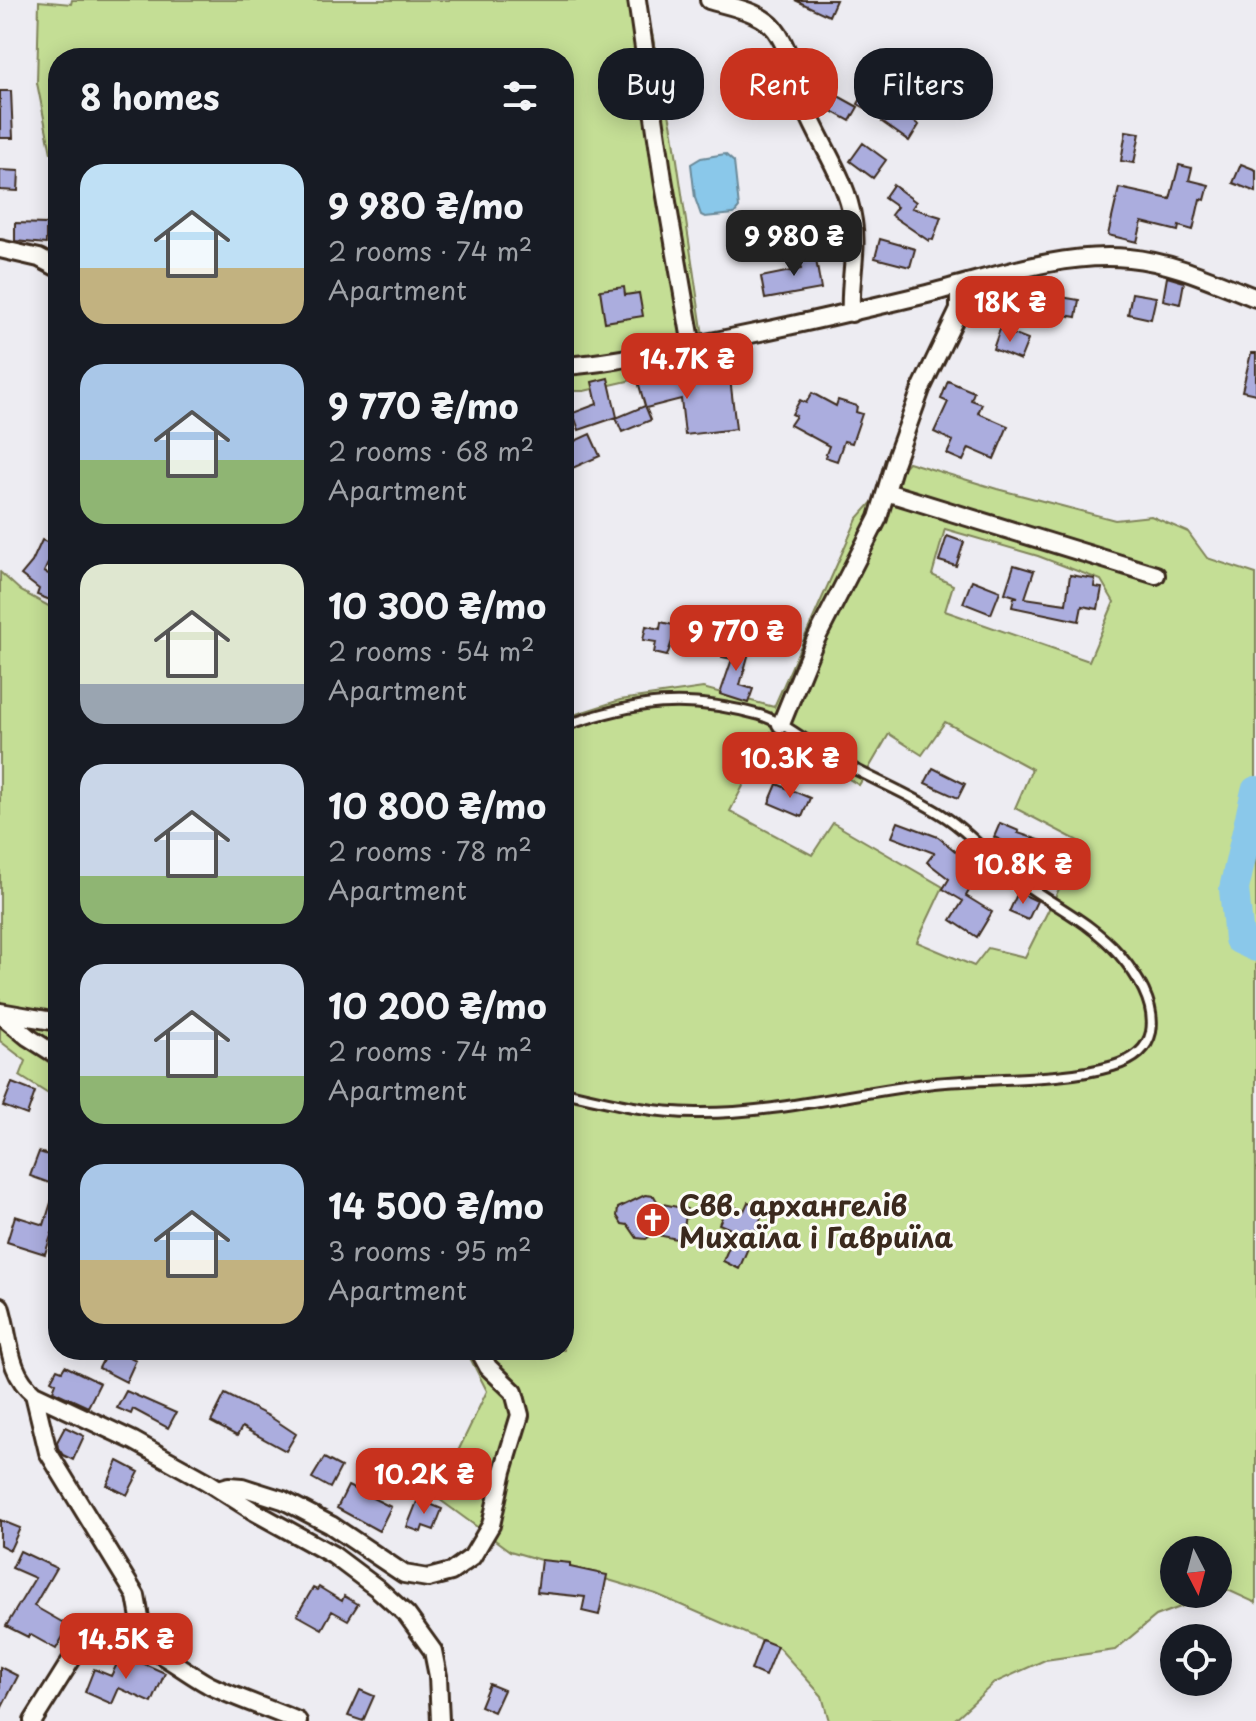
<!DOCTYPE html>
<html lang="en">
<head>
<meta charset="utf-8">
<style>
  :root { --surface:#171b24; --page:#242831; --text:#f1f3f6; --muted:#9ea1a6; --accent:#c8321e }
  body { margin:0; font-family:"Playpen Sans",sans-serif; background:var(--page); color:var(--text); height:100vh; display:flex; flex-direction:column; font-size:30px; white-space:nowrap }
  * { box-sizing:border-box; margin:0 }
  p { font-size:26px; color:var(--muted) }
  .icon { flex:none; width:44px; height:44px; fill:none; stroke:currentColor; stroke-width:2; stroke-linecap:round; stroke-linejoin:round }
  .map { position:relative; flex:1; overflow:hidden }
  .sheet { position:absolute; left:48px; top:48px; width:526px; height:1312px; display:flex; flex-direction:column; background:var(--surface); border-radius:32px; box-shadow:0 4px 20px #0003 }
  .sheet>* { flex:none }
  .top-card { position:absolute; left:598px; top:48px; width:538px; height:72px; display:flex; gap:16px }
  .needle { width:52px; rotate:174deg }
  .buttons { position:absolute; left:1160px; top:1536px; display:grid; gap:16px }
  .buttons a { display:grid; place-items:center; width:72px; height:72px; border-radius:50%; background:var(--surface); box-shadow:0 4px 20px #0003; font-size:40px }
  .price { position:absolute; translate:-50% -68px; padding:0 18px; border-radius:16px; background:var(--accent); color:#fff; font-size:26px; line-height:52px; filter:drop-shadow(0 2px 4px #0008) }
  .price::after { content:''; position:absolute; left:50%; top:48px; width:24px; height:18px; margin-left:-12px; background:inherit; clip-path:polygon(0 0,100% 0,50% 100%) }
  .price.current { background:#222; color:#fff }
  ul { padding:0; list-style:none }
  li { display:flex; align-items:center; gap:24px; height:200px; padding:0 32px }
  li span { display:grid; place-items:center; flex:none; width:224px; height:160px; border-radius:24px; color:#555 }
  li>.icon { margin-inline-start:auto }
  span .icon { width:96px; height:96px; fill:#fffc; stroke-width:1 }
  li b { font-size:34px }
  h2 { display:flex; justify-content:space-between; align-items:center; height:96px; padding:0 32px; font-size:34px }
  .tag { padding:0 28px; border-radius:32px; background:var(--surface); box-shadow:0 4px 20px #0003; font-size:28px; line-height:72px }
  .tag.current { background:var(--accent); color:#fff }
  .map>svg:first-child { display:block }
  .green { fill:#c4de95; stroke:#80845a; stroke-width:2; fill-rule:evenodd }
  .water { fill:#8ac8ea; stroke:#6a8998; stroke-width:2 }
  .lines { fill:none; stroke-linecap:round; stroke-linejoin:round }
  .river { stroke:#8ac8ea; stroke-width:30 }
  .building { fill:#abadde; stroke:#3b2a1e; stroke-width:2 }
  .lane-casing { stroke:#3b2a1e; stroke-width:14 }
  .street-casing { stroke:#3b2a1e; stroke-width:22 }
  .lane { stroke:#fdfcf7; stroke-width:8 }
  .street { stroke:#fdfcf7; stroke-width:16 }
  .labels { text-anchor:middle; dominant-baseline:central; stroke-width:6; stroke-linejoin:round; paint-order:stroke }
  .poi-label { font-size:28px; font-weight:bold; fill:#3b2a1e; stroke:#fdfcf7; text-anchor:start }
</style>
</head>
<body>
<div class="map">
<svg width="1256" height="1721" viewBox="0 0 1256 1721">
  <rect width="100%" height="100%" fill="#edecf2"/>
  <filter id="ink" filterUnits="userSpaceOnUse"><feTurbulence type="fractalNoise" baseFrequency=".0125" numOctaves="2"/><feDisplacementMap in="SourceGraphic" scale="16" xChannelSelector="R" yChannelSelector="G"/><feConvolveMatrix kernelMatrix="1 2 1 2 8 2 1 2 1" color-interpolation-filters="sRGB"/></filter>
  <g filter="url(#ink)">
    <path class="green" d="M72 0H645L673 133 707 363 584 391H564V58H58V153H51L37 83 39 1 71 4Z
      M908 462 997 489 1115 520 1151 516 1188 532 1207 558 1256 574V1603L1228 1590 1218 1593V1550H1174V1594H1216L1156 1616 1115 1650 1045 1660 994 1683 953 1721H829L822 1696 779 1648 656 1594 510 1551 436 1497 487 1391 466 1350H564V718L620 700 703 688 774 707 857 519ZM945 529 1038 556 1101 580 1114 602 1089 661 945 611 953 585 932 575ZM945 722 1032 769 1015 808 1082 843 1025 957 988 948 974 966 917 942 943 887 833 823 812 855 730 811 771 732 859 785 889 734 922 755Z
      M0 572 21 591 58 611V1100L20 1076 26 1061 0 1041Z"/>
    <path class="water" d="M725 154 734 162 739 208 734 214 705 217 701 215 695 198 691 164 701 158Z"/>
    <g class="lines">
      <path class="river" d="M1256 791 1234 889 1239 939 1256 947"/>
    </g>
    <path class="building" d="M795 0H836L829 16Z
      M867 88 901 107 898 111 919 125 909 141 882 122 884 119 858 104Z
      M0 91H11L13 138H0Z
      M829 91 858 107 850 121 821 105Z
      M1126 131 1140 133 1134 163 1121 161Z
      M863 143 886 160 873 178 850 161Z
      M1241 164 1256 170V192L1233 183Z
      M1179 165 1192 168 1189 180 1209 185 1205 200 1200 199 1193 230 1179 226 1178 231 1142 222 1137 242 1108 235 1119 188 1170 199Z
      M0 170 19 171 18 191 0 190Z
      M893 185 916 202 912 208 941 217 933 240 930 239 929 241 891 215 897 207 884 198Z
      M15 223 46 224V244L15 241Z
      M880 239 915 249 910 267 875 258Z
      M814 248 821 289 765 299 761 277 801 269 797 251Z
      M1167 277 1184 282 1180 304 1163 300Z
      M624 287 625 295 639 293 643 316 605 322 600 290Z
      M1132 293 1156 297 1151 319 1128 314Z
      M1061 297 1079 300 1076 317 1058 314Z
      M1000 329 1028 340 1020 360 993 349Z
      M1251 353H1256V394L1242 391Z
      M650 367 655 382 676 376 723 371 724 379 730 378 736 429 685 435 681 399 646 408 651 420 622 432 616 418 645 406 635 371Z
      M608 378 617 417 579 430 573 413 597 404 592 382Z
      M948 381 974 392 971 400 982 404 978 413 1008 426 994 459 969 448 963 461 947 454 953 441 934 432 948 402 941 399Z
      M812 393 836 406 838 400 857 406 856 412 862 414 852 443 844 441 837 461 825 457 829 446 790 425 796 416 792 414 800 400 806 403Z
      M590 434 600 456 568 470 564 460V446Z
      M947 536 964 542 956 566 939 561Z
      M42 540 56 546 44 572 58 578V603L37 595 39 589 21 575 32 562Z
      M1014 565 1034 571 1025 598 1066 604 1070 575 1095 579 1094 587 1102 588 1098 609 1082 606 1079 621 1012 607 1014 597H1018L1005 593Z
      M972 580 1000 591 991 614 963 603Z
      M661 622 677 626 667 656 654 653 656 642 643 640 646 626 660 629Z
      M727 640 750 649 740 685 753 689 748 703 720 694 732 659 722 657Z
      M933 768 965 784 958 798 925 783Z
      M777 784 810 798 802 817 769 803Z
      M898 822 938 837 971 864 968 866 974 870 970 877 975 880 966 896 992 912 977 937 951 920 963 901 943 889 949 879 927 862 934 853 892 837Z
      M1000 823 1019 831 1018 833 1066 849 1059 871 1014 856 1013 861 1002 857 1000 855 1005 842 994 837Z
      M1018 892 1037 901 1028 920 1009 912Z
      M12 1083 35 1092 27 1115 3 1106Z
      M39 1152 58 1158V1175L55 1185 30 1176Z
      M55 1190 58 1191V1226L55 1234 52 1233 45 1254 7 1242 15 1216 44 1225Z
      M645 1195 654 1196 658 1203 687 1209 682 1240 653 1234 646 1239 637 1238 628 1225 622 1224 617 1216 618 1208Z
      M748 1202 765 1209 739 1269 723 1261 736 1231 719 1224 728 1204 744 1211Z
      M108 1350H116L136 1360 126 1382 99 1368Z
      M65 1366 100 1383 88 1407 53 1391 56 1383 51 1380 57 1369 62 1371Z
      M126 1391 176 1413 168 1428 133 1409 131 1414 117 1408Z
      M225 1394 269 1416 296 1434 286 1451 242 1427 237 1436 211 1422Z
      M65 1427 84 1436 73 1460 63 1455 58 1448 57 1442Z
      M324 1458 341 1467 330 1488 312 1478Z
      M118 1461 139 1472 127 1495 107 1485Z
      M348 1486 391 1507 379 1531 337 1508Z
      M418 1499 442 1509 434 1530 423 1526 421 1532 407 1527Z
      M0 1520 20 1528 10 1550 0 1545Z
      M20 1551 56 1568 34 1606 69 1626 56 1649 29 1634 28 1637 6 1626 35 1578 12 1568Z
      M541 1560 570 1563V1567L607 1575 599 1615 582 1611 585 1597 537 1592Z
      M319 1587 342 1601 344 1596 358 1604 348 1620 332 1611 322 1629 297 1615 313 1588 317 1590Z
      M762 1640 777 1646 765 1676 751 1670Z
      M122 1654 165 1673 152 1703 119 1688 112 1704 85 1692 94 1669 111 1676Z
      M0 1667 18 1676 0 1711Z
      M489 1684 504 1690 494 1712 480 1706Z
      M360 1690 374 1696 363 1721 348 1716Z"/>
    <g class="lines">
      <defs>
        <path id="lane" d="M564 726C637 701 684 694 760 715 786 723 806 742 829 755 867 778 910 793 947 818 975 837 995 864 1023 883 1055 906 1093 924 1119 954 1137 975 1156 1004 1151 1032 1147 1051 1130 1061 1113 1066 1059 1082 990 1077 934 1083 854 1092 776 1114 696 1113 651 1113 607 1102 564 1092"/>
        <path id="street" d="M637 0 663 179 692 346
          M709 0C728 6 755 10 771 25 789 42 796 85 806 109 822 147 847 180 853 221 858 251 849 282 851 313
          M0 249 39 258 58 268
          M564 366C607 363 648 354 690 346 770 331 848 313 927 294 994 277 1059 252 1129 258 1173 262 1215 282 1256 298
          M886 492 1156 575
          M781 724 814 643 878 518 895 461 921 389 959 310V286
          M0 1012 58 1022
          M0 1014 28 1037 58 1056
          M0 1306C10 1337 7 1372 34 1394L134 1441 206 1481 255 1512 333 1555 377 1588 407 1615 433 1651 438 1676 440 1721
          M34 1394 48 1452 136 1596 145 1646
          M219 1489 229 1486 242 1487 283 1500 331 1525 404 1574 428 1578 451 1572 472 1557 491 1525 503 1471 520 1415 514 1392 488 1367 479 1350
          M33 1721 83 1641C120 1614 178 1670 211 1686 239 1699 270 1709 298 1721"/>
      </defs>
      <use href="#lane" class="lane-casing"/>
      <use href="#street" class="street-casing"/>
      <use href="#lane" class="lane"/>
      <use href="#street" class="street"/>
    </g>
  </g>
  <defs>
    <symbol id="church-disc" viewBox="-11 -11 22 22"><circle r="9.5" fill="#c8321e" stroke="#fdfcf7"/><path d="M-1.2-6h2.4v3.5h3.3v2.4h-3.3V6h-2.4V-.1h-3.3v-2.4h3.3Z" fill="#fff"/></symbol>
  </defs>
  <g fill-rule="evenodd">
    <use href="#church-disc" x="633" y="1200" width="40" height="40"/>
  </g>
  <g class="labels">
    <g class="poi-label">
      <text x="679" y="1204">Свв. архангелів<tspan x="679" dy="32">Михаїла і Гавриїла</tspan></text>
    </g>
  </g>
</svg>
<div class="buttons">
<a><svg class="needle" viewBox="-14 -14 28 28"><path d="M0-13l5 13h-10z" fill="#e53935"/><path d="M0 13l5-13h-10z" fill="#9ea1a6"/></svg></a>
<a><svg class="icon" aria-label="locate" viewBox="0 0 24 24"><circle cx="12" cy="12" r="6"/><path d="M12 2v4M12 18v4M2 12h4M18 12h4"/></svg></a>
</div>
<b class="price current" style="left:794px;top:278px">9 980 ₴</b>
<b class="price" style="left:1010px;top:344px">18K ₴</b>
<b class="price" style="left:687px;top:401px">14.7K ₴</b>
<b class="price" style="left:736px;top:673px">9 770 ₴</b>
<b class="price" style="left:790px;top:800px">10.3K ₴</b>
<b class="price" style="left:1023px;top:906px">10.8K ₴</b>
<b class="price" style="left:424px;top:1516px">10.2K ₴</b>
<b class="price" style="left:126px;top:1681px">14.5K ₴</b>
<div class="top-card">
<a class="tag">Buy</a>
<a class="tag current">Rent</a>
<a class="tag">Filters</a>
</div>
<section class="sheet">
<h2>8 homes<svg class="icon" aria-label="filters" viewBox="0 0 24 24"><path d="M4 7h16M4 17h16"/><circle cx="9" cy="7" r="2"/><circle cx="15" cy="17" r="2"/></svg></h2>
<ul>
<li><span style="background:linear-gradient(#bfe0f5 65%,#c2b280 0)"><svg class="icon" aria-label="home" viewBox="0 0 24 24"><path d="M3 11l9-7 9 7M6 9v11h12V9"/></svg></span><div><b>9 980 ₴/mo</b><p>2 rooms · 74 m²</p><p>Apartment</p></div></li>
<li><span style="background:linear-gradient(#a9c7e8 60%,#8fb573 0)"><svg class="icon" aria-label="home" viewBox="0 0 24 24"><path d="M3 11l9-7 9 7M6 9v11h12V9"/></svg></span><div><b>9 770 ₴/mo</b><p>2 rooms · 68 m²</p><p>Apartment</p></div></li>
<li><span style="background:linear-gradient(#dfe7d0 75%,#9aa5b1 0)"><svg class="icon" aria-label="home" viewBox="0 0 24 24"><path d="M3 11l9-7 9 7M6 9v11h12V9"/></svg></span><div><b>10 300 ₴/mo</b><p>2 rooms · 54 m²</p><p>Apartment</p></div></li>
<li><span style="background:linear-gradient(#c9d6e8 70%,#8fb573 0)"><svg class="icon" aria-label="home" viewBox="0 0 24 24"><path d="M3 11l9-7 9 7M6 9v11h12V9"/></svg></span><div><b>10 800 ₴/mo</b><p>2 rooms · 78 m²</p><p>Apartment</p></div></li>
<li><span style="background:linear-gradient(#c9d6e8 70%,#8fb573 0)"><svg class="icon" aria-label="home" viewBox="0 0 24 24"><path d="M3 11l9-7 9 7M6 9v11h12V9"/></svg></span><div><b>10 200 ₴/mo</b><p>2 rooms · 74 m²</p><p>Apartment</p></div></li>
<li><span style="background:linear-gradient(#a9c7e8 60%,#c2b280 0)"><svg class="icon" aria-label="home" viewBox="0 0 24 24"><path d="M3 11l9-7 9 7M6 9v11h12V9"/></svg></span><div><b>14 500 ₴/mo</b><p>3 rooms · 95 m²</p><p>Apartment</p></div></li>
</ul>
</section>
</div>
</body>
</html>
